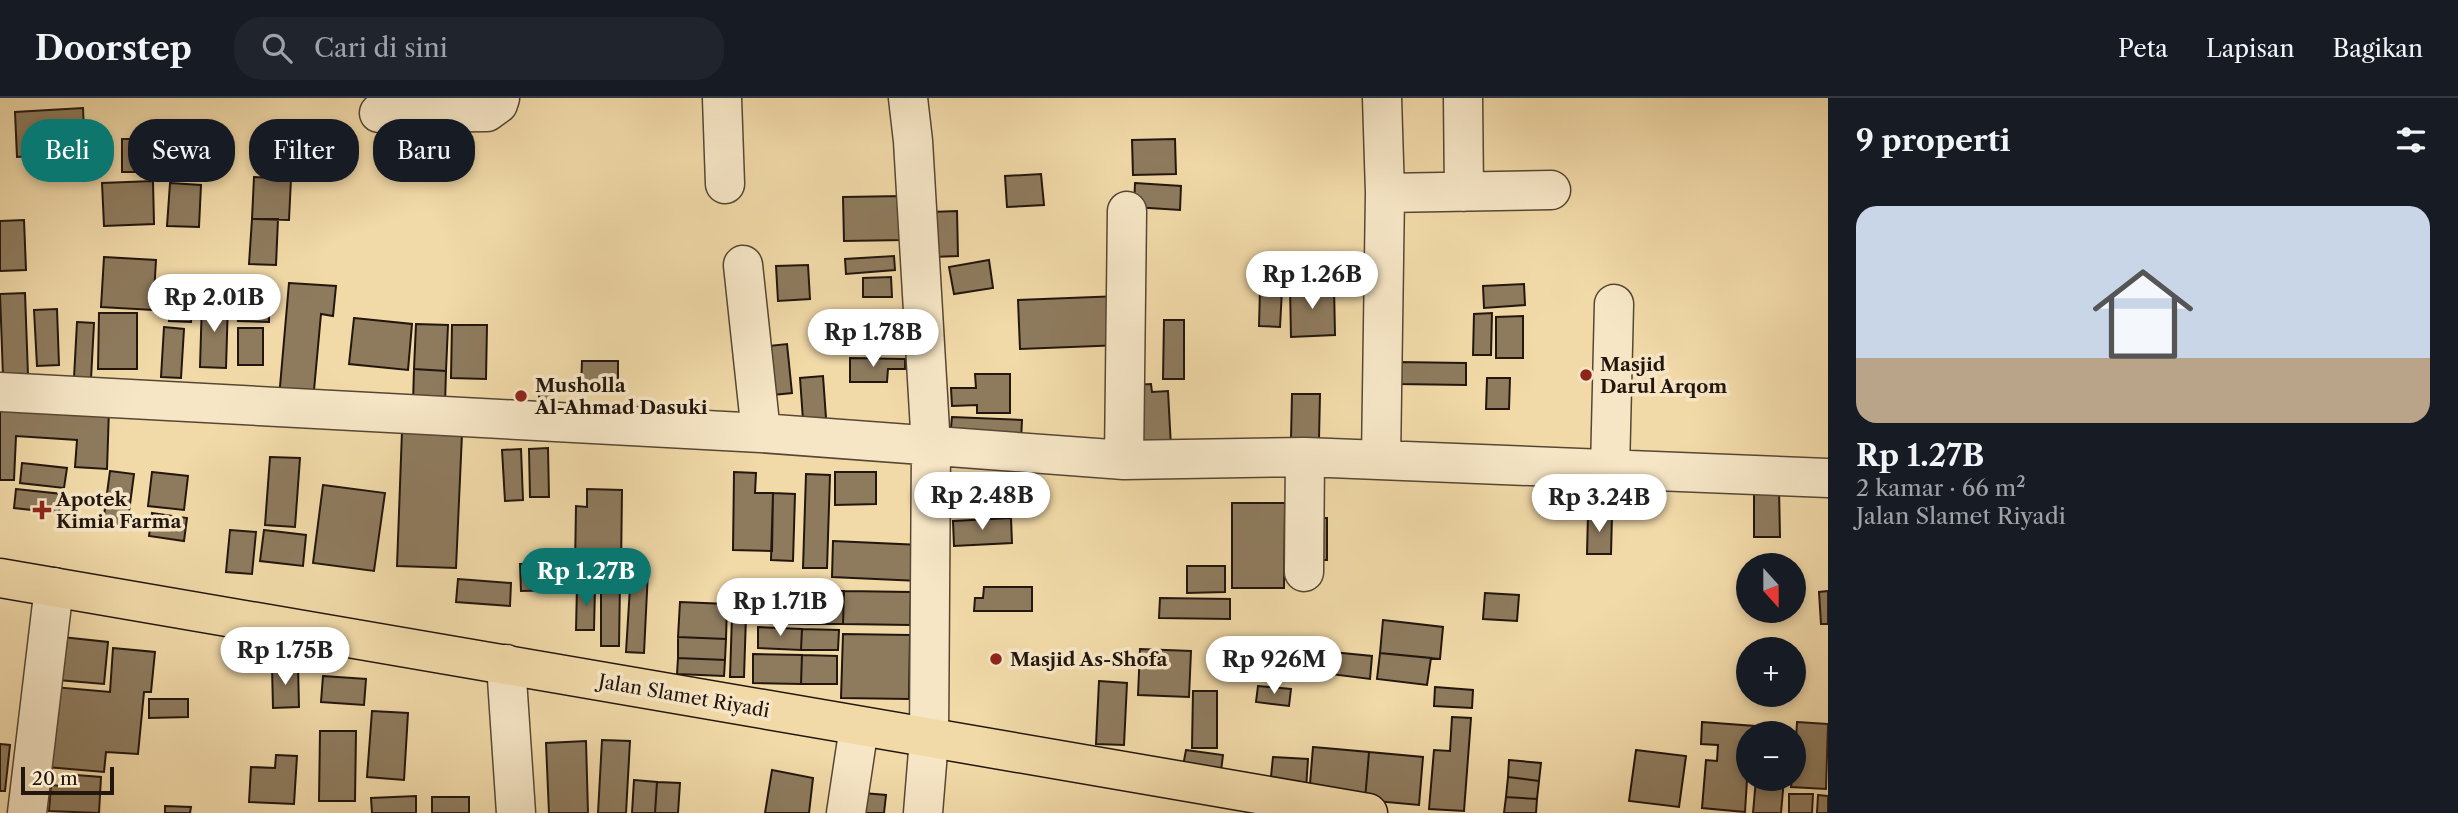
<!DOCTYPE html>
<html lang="id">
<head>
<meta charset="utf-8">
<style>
  :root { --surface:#171b24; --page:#20242c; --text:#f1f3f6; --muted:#9ea1a6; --line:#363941; --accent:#0f766e }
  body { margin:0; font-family:"Libre Caslon Text",serif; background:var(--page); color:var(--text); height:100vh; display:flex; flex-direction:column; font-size:26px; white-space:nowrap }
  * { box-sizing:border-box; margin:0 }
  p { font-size:23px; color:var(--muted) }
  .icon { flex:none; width:38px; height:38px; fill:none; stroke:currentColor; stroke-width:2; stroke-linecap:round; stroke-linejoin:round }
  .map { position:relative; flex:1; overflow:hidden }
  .panel { display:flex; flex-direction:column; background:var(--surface); width:630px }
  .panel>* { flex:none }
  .hud { position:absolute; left:21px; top:21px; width:665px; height:63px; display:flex; gap:14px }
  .needle { width:46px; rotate:159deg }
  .buttons { position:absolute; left:1736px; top:455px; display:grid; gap:14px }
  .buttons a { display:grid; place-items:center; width:70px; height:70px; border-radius:50%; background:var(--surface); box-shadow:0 4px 10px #0003; font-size:35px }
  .scale { position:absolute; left:21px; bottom:18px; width:93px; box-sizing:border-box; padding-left:7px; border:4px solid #23160e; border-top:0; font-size:19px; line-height:24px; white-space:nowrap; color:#23160e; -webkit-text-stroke:5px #f6e6c6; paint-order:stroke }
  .price { position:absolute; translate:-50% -60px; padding:0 16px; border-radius:24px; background:#fff; color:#222; font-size:23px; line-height:46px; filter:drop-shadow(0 2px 4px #0008) }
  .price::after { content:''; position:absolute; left:50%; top:42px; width:21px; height:16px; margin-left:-10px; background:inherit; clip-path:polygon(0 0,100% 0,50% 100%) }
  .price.on { background:var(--accent); color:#fff }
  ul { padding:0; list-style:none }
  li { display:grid; align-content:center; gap:14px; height:371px; padding:0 28px }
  li span { display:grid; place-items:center; height:217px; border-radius:21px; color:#555 }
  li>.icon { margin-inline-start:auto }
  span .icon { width:126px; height:126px; fill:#fffc; stroke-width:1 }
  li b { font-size:30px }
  h2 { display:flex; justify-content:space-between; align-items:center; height:84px; padding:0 28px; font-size:30px }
  .chip { padding:0 24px; border-radius:28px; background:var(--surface); box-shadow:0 4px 10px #0003; font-size:24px; line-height:63px }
  .chip.on { background:var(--accent); color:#fff }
  header { display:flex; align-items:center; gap:42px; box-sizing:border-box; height:98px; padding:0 35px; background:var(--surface); border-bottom:2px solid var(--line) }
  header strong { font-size:33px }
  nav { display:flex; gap:38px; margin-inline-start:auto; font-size:24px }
  .search { width:490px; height:63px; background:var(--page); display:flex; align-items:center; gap:18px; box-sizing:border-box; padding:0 24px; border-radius:28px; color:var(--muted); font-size:26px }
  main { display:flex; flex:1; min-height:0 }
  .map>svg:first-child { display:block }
  .building { fill:#8e7b5e; stroke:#23160e; stroke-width:2 }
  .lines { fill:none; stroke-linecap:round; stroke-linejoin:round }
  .minor-casing { stroke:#564734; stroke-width:41 }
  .major-casing { stroke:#23160e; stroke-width:41 }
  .minor { stroke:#f6e6c6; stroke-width:38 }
  .major { stroke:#f1d9a8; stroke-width:38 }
  .poi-dot { fill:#8f2418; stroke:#f6e6c6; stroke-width:2.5 }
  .labels { text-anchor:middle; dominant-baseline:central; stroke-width:7; stroke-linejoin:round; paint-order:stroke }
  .poi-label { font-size:19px; font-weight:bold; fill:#23160e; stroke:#f6e6c6; text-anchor:start }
  .street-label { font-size:19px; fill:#23160e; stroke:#f6e6c6 }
</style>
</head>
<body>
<header>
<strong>Doorstep</strong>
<div class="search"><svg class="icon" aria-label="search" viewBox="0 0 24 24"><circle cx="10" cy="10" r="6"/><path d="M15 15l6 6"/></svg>Cari di sini</div>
<nav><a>Peta</a><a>Lapisan</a><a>Bagikan</a></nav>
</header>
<main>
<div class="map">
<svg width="1828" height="715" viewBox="0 0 1828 715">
  <rect width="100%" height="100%" fill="#f1d9a8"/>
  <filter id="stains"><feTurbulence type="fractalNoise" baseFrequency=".00286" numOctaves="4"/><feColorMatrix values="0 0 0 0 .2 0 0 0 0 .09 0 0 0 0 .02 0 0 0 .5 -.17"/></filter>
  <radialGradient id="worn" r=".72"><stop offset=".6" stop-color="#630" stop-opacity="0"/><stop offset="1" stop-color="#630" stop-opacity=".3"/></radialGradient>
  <path class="building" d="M83 10 85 55 17 59 15 14Z
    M122 41H146V74H122Z
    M146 41H204V74H146Z
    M1175 41 1176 76 1133 77 1132 42Z
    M1041 76 1044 107 1007 109 1005 78Z
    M254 79 291 81 289 122 252 121Z
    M153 83 154 126 104 128 102 85Z
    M170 85 201 87 199 129 167 128Z
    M1135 85 1181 88 1180 112 1134 109Z
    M903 98 904 142 844 143 843 99Z
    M957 113 958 158 932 159 930 114Z
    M252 121H278L276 167 249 166Z
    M24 122 26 172 0 173V123Z
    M894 158 895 172 846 176 845 161Z
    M104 159 156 162 153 212 101 209Z
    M989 162 993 190 954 196 949 169Z
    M808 167 810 201 778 203 776 168Z
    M891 179 892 199H863V180Z
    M289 185 336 188 333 218 321 216 313 303 279 300Z
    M1524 186 1525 207 1484 210 1483 188Z
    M1334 188 1335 237 1291 239 1290 189Z
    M1260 191 1282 192 1280 229 1259 228Z
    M25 195 28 277 3 278 0 196Z
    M171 195 193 196 191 224 169 223Z
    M1120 198 1122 247 1020 251 1018 202Z
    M202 203 228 204 226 270 200 269Z
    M238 206 269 207V224L238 223Z
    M57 211 59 267 37 268 34 212Z
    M99 215H137V271H98Z
    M1492 215 1491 257H1473L1474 216Z
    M1523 218V260H1496V219Z
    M354 220 412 226 408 272 349 266Z
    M1164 222H1184V281H1163Z
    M77 224 94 225 91 281 74 280Z
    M905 224 906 251 835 255 834 227Z
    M416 226 448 227 446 273 414 271Z
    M452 227H487L486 281 451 280Z
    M164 229 184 231 181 280 161 279Z
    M238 230H263V267H238Z
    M787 246 792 295 763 298 759 249Z
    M850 260 905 261V271H888L887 284H850Z
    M582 263H618V288H581Z
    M1397 264 1466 265V287L1397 286Z
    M414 271 446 273 445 306 413 305Z
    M975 276H1010V315H977V307L952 308 951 290H976Z
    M823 278 826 320 803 322 800 280Z
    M1487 280H1510L1509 311H1486Z
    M539 284H553V309H539Z
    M1151 286 1152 294 1168 293 1171 349 1136 351 1133 287Z
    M1292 296H1320L1319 341H1291Z
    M0 307 109 311 107 371 75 369 77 342 16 338 14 382H0Z
    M952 319 1022 322 1021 343 950 340Z
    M402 333 462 336 456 470 397 468Z
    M548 350 549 399H530L529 351Z
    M521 351 523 402 505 403 502 352Z
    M270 359 300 360 295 429 265 427Z
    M22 365 67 370 64 390 20 385Z
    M110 373 134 376 127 429 103 425Z
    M152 374 188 378 184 412 148 408Z
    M734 374 756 375 755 395H773L772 453 733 452Z
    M835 374H876V406L835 407Z
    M806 376 830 377 827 470H803Z
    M323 387 385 395 374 473 313 465Z
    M1018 390 1019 414 959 415V392Z
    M1754 390H1779L1780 439H1754Z
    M16 391 62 396 59 415 14 410Z
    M587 391 622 392 621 471 575 470 576 408 587 409Z
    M773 395 795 396 793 463 771 462Z
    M1232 405H1285L1284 490H1232Z
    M152 415 187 420 184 443 149 438Z
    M1588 416 1612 417 1611 456H1587Z
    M1011 420 1012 445 954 448 953 423Z
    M1309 420H1327V462H1309Z
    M230 432 256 434 252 476 226 474Z
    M264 432 306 437 303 468 260 463Z
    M833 443 921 447 919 483 832 479Z
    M562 465V492L521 493 520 466Z
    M1187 468H1225V494L1187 495Z
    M631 473H648L644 555 626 554Z
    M458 481 511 485 510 508 456 504Z
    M601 486H620L619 548H601Z
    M577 488H595L594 532H576Z
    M984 489H1032V513H974L975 500H983Z
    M769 493H808L807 526 768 525Z
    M808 493H844L843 526H807Z
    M844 493 911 494 910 527 843 526Z
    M1828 493V526H1821L1819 494Z
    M1485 495 1519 497 1517 523 1483 521Z
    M1160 500 1230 501V521L1159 520Z
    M680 504 727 506 726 541 678 539Z
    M732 518H746L744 579H730Z
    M1383 522 1443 529 1440 561 1380 555Z
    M758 529 802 531 801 552 758 550Z
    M802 531 839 532 838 552H801Z
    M843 536 910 537 909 601 841 600Z
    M62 539 108 544 104 586 58 582Z
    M678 539 726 541 725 562 678 560Z
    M113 550 155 554 151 594H144L138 656 106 654 104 674 47 669 54 589 110 594Z
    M1140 551 1191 553 1189 599 1138 597Z
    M1332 554 1372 558 1370 581 1330 576Z
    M1380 555 1431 560 1427 587 1377 581Z
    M753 556 802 557 801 586 753 585Z
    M802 557 837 558V586H801Z
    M678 560 725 562 724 578 677 576Z
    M272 568H298L299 609 273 610Z
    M323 578 366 581 364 607 321 604Z
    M1099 583 1127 585 1124 647 1096 646Z
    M1258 588 1291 591 1289 608 1256 604Z
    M1435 589 1473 592 1472 610 1434 608Z
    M1193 593H1217V650H1192Z
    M149 601H188V619L149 620Z
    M372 613 408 615 404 682 367 679Z
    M1452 619 1471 620 1464 713 1429 711 1434 652 1450 653Z
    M1702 624 1755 628 1754 635H1748V650L1742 649 1740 665 1748 666 1745 714 1702 710 1706 662 1717 663 1718 647 1701 646Z
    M1797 624 1828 626 1826 691 1791 689 1792 681H1794Z
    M320 633H356L355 703H319Z
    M602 642 630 643 626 715H598Z
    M586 643 588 715H549L546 645Z
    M0 646 10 647 5 693H0Z
    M1313 649 1369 654 1365 702 1309 698Z
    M1186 652 1223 657 1221 673 1183 668Z
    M1636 652 1686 658 1679 709 1629 703Z
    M1369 654 1423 659 1419 707 1365 702Z
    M276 657 297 658 294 706 249 704 251 669 275 670Z
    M1273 659 1308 661 1306 691 1270 688Z
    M1509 662 1541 665 1539 683 1508 679Z
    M772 672 813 680 809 715H765Z
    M63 676 101 679 99 715 49 713 51 687 62 688Z
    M1508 679 1539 683 1537 701 1506 699Z
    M1756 681H1784L1781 715H1753Z
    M634 682 657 684 655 715H632Z
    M657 684 680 685 678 715H655Z
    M863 695 886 697 884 715H861Z
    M1789 696H1813L1812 715H1789Z
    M1818 697 1828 698V715H1817Z
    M416 698V715H372L371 700Z
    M432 699H469V715H432Z
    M1506 699 1537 701 1536 715H1504Z
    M165 708 191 709 190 715H165Z"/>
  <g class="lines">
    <defs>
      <path id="minor" d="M722 0 725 86
        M908 0 913 43 931 349 929 641 923 715
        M1463 0 1464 94
        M379 15 487 14 498 6 500 0
        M1385 95 1551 92
        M743 167 761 335
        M0 294 761 335 1124 362 1305 359 1828 380
        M1124 362 1127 113
        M1381 362 1385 95 1382 0
        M1610 372 1614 206
        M1304 474 1305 359
        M506 566 516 715
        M27 715 54 489
        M846 715 859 629"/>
      <path id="major" d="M0 480 1368 715"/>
    </defs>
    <use href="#minor" class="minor-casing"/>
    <use href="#major" class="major-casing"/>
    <use href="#minor" class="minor"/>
    <use href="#major" class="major"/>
  </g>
  <g class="poi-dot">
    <circle cx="1586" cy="277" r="7"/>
    <circle cx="521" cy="298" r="7"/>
    <path d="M38.5 401.5h7v7h7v7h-7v7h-7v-7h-7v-7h7z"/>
    <circle cx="996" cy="561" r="7"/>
  </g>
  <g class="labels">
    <g class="poi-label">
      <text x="1600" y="266">Masjid<tspan x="1600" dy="22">Darul Arqom</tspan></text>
      <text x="535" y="287">Musholla<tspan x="535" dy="22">Al-Ahmad Dasuki</tspan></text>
      <text x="56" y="401">Apotek<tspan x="56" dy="22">Kimia Farma</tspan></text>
      <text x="1010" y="561">Masjid As-Shofa</text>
    </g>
    <g class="street-label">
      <text transform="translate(684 598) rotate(10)">Jalan Slamet Riyadi</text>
    </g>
  </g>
  <rect width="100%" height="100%" filter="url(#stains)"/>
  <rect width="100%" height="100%" fill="url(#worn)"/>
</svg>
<div class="buttons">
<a><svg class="needle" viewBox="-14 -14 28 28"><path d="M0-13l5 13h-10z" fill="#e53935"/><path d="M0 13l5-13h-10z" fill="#9ea1a6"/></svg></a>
<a>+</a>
<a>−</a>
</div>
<div class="scale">20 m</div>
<b class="price" style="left:1312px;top:213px">Rp 1.26B</b>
<b class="price" style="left:214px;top:236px">Rp 2.01B</b>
<b class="price" style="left:873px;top:271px">Rp 1.78B</b>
<b class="price" style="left:982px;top:434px">Rp 2.48B</b>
<b class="price" style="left:1599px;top:436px">Rp 3.24B</b>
<b class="price on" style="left:586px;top:510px">Rp 1.27B</b>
<b class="price" style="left:780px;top:540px">Rp 1.71B</b>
<b class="price" style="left:285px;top:589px">Rp 1.75B</b>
<b class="price" style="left:1274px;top:598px">Rp 926M</b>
<div class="hud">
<a class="chip on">Beli</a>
<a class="chip">Sewa</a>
<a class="chip">Filter</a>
<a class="chip">Baru</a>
</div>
</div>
<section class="panel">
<h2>9 properti<svg class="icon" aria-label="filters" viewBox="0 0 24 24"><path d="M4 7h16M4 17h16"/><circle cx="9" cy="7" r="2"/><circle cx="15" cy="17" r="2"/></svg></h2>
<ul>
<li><span style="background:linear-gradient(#c9d6e8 70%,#b9a48a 0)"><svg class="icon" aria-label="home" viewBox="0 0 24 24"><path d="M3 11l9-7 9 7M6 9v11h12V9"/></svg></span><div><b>Rp 1.27B</b><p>2 kamar · 66 m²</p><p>Jalan Slamet Riyadi</p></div></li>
</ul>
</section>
</main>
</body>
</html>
